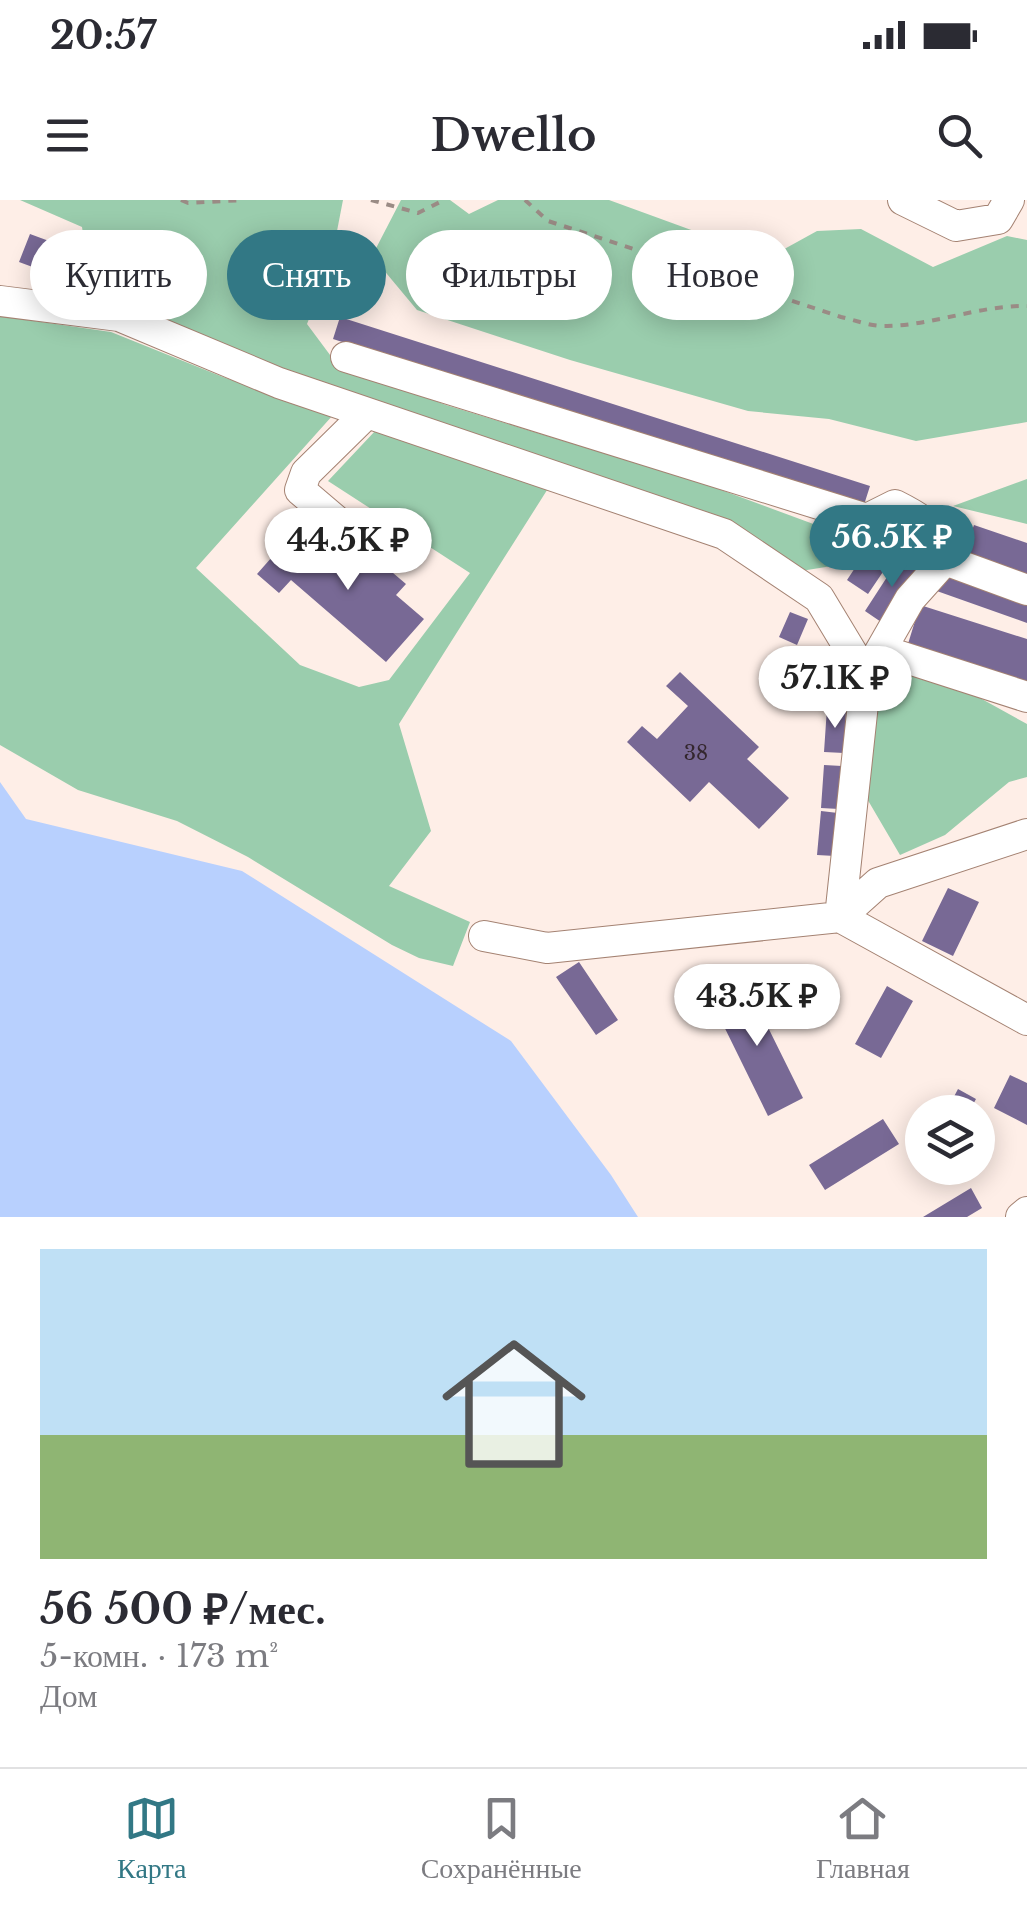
<!DOCTYPE html>
<html lang="ru">
<head>
<meta charset="utf-8">
<style>
  :root { --surface:#fff; --page:#f2f2f3; --text:#2b2b33; --muted:#7c7c81; --line:#e1e1e2; --accent:#327885 }
  body { margin:0; font-family:"Libre Baskerville",serif; background:var(--page); color:var(--text); height:100vh; display:flex; flex-direction:column; font-size:38px; white-space:nowrap }
  * { box-sizing:border-box; margin:0 }
  p { font-size:32px; color:var(--muted) }
  .icon { flex:none; width:55px; height:55px; fill:none; stroke:currentColor; stroke-width:2; stroke-linecap:round; stroke-linejoin:round }
  .map { position:relative; height:1017px; overflow:hidden }
  .side { display:flex; flex-direction:column; background:var(--surface); flex:1 }
  .side>* { flex:none }
  .hud { position:absolute; left:30px; top:30px; width:968px; height:90px; display:flex; gap:20px }
  .controls { position:absolute; left:905px; top:895px; display:grid; gap:20px }
  .controls a { display:grid; place-items:center; width:90px; height:90px; border-radius:50%; background:var(--surface); box-shadow:0 5px 25px #0003; font-size:50px }
  .price { position:absolute; translate:-50% -85px; padding:0 22px; border-radius:35px; background:#fff; color:#222; font-size:32px; line-height:65px; filter:drop-shadow(0 2px 5px #0008) }
  .price::after { content:''; position:absolute; left:50%; top:60px; width:30px; height:22px; margin-left:-15px; background:inherit; clip-path:polygon(0 0,100% 0,50% 100%) }
  .price.on { background:var(--accent); color:#fff }
  ul { padding:0; list-style:none }
  li { display:grid; align-content:center; gap:20px; height:530px; padding:0 40px }
  li span { display:grid; place-items:center; height:310px; border-radius:0px; color:#555 }
  li>.icon { margin-inline-start:auto }
  span .icon { width:180px; height:180px; fill:#fffc; stroke-width:1 }
  li b { font-size:42px }
  .chip { padding:0 35px; border-radius:45px; background:var(--surface); box-shadow:0 5px 25px #0003; font-size:35px; line-height:90px }
  .chip.on { background:var(--accent); color:#fff }
  .status { display:flex; justify-content:space-between; align-items:center; height:70px; padding:0 50px; background:var(--surface); direction:ltr }
  .status svg { height:28px; fill:currentColor }
  header { display:flex; justify-content:space-between; align-items:center; height:130px; padding:0 40px; background:var(--surface); font-size:45px; font-weight:600 }
  .menu { display:flex; justify-content:space-around; align-items:center; height:140px; border-top:2px solid var(--line); background:var(--surface); font-size:28px; color:var(--muted) }
  .menu a { display:grid; justify-items:center; gap:5px }
  .menu .on { color:var(--accent) }
  .map>svg:first-child { display:block }
  .green { fill:#9acdad }
  .water { fill:#b8d0fe }
  .building { fill:#786995 }
  .lines { fill:none; stroke-linecap:round; stroke-linejoin:round }
  .minor-casing { stroke:#a48272; stroke-width:32 }
  .path { stroke:#9a8b85; stroke-width:4; stroke-dasharray:8 8; stroke-linecap:butt }
  .minor { stroke:#fff; stroke-width:30 }
  .labels { text-anchor:middle; dominant-baseline:central; stroke-width:8; stroke-linejoin:round; paint-order:stroke }
  .number-label { font-size:20px; fill:#34272e }
</style>
</head>
<body>
<div class="status"><b>20:57</b><svg viewBox="0 0 49 12"><path d="M0 12V9h3v3zM5 12V6h3v6zM10 12V3h3v9zM15 12V0h3v12zM26 1h20v11H26zM47 4h2v5h-2z"/></svg></div>
<header><svg class="icon" aria-label="menu" viewBox="0 0 24 24"><path d="M4 6h16M4 12h16M4 18h16"/></svg>Dwello<svg class="icon" aria-label="search" viewBox="0 0 24 24"><circle cx="10" cy="10" r="6"/><path d="M15 15l6 6"/></svg></header>
<div class="map">
<svg width="1027" height="1017" viewBox="0 0 1027 1017">
  <rect width="100%" height="100%" fill="#feeee7"/>
  <path class="green" d="M20 0H343L331 62 307 124 336 163 446 205 705 284 854 339 832 366 801 371 271 168 92 91 82 27Z
    M401 0H450L469 14 498 0H609L768 58 817 31 861 29 933 67 1007 36 1027 40V222L916 241 829 219 748 211 570 160 417 110 372 56Z
    M0 116 111 132 223 177 333 215 196 368 300 465 359 487 389 480 470 373 328 281 376 230 549 287 399 524 431 631 389 686 470 722 453 766 419 758 392 745 248 657 177 621 78 590 0 545Z
    M1027 279V324L953 306Z
    M916 473 980 498 1027 524V577L1009 582 945 635 900 655 866 597 877 487Z"/>
  <path class="water" d="M0 582 26 619 242 671 511 841 611 975 638 1017H0Z"/>
  <path class="building" d="M30 34 49 41 38 69 19 62Z
    M340 117 870 286 863 308 333 139Z
    M892 312 914 326 868 394 847 380Z
    M974 325 1027 343V377L963 355Z
    M295 331 345 375 366 350 406 384 396 395 424 419 386 462 291 380 279 393 257 374Z
    M900 357 919 370 884 424 865 411Z
    M942 368 1027 398V423L934 390Z
    M920 405 1027 439V485L907 447Z
    M790 412 808 419 797 445 779 437Z
    M680 472 759 547 747 559 789 598 759 629 709 582 690 602 627 542 642 526 657 539 688 506 666 486Z
    M827 508 846 509 844 553 824 552Z
    M824 565 842 566 839 609 821 608Z
    M821 611 838 613 835 656 817 655Z
    M948 688 979 702 953 756 922 741Z
    M579 762 618 820 596 835 556 777Z
    M746 783 803 898 768 916 711 800Z
    M887 786 913 801 881 858 855 844Z
    M1010 875 1027 883V925L994 908Z
    M958 889 976 899 969 912H957L948 908Z
    M883 919 899 944 825 990 809 965Z
    M971 988 982 1008 967 1017H923Z"/>
  <g class="lines">
    <defs>
      <path id="minor" d="M903 0 956 26 998 19 1009 0
        M0 101 119 116 279 183 724 334 819 398 866 476 840 717 1027 820
        M346 157 867 319 895 305C923 319 940 329 945 360
        M353 335 300 290 306 273 367 213
        M881 450 1027 497
        M866 476 910 399 945 360 1027 390
        M484 736 547 748 840 717 878 683 1027 634
        M1021 1017 1027 1012"/>
    </defs>
    <use href="#minor" class="minor-casing"/>
    <path class="path" d="M181 0 188 3 244 0
      M371 0 418 13 444 0
      M525 0 548 21 841 117C855 120 872 127 887 126 935 125 980 105 1027 106"/>
    <use href="#minor" class="minor"/>
  </g>
  <g class="labels">
    <g class="number-label">
      <text x="696" y="553">38</text>
    </g>
  </g>
</svg>
<div class="controls">
<a><svg class="icon" aria-label="layers" viewBox="0 0 24 24"><path d="M12 4l9 5-9 5-9-5zM3 14l9 5 9-5"/></svg></a>
</div>
<b class="price on" style="left:892px;top:390px">56.5K ₽</b>
<b class="price" style="left:348px;top:393px">44.5K ₽</b>
<b class="price" style="left:835px;top:531px">57.1K ₽</b>
<b class="price" style="left:757px;top:849px">43.5K ₽</b>
<div class="hud">
<a class="chip">Купить</a>
<a class="chip on">Снять</a>
<a class="chip">Фильтры</a>
<a class="chip">Новое</a>
</div>
</div>
<section class="side">
<ul>
<li><span style="background:linear-gradient(#bfe0f5 60%,#8fb573 0)"><svg class="icon" aria-label="home" viewBox="0 0 24 24"><path d="M3 11l9-7 9 7M6 9v11h12V9"/></svg></span><div><b>56 500 ₽/мес.</b><p>5-комн. · 173 m²</p><p>Дом</p></div></li>
</ul>
</section>
<nav class="menu">
<a class="on"><svg class="icon" aria-label="map" viewBox="0 0 24 24"><path d="M3 6l6-2 6 2 6-2v14l-6 2-6-2-6 2zM9 4v14M15 6v14"/></svg>Карта</a>
<a><svg class="icon" aria-label="saved" viewBox="0 0 24 24"><path d="M7 4h10v16l-5-4-5 4z"/></svg>Сохранённые</a>
<a><svg class="icon" aria-label="home" viewBox="0 0 24 24"><path d="M3 11l9-7 9 7M6 9v11h12V9"/></svg>Главная</a>
</nav>
</body>
</html>
